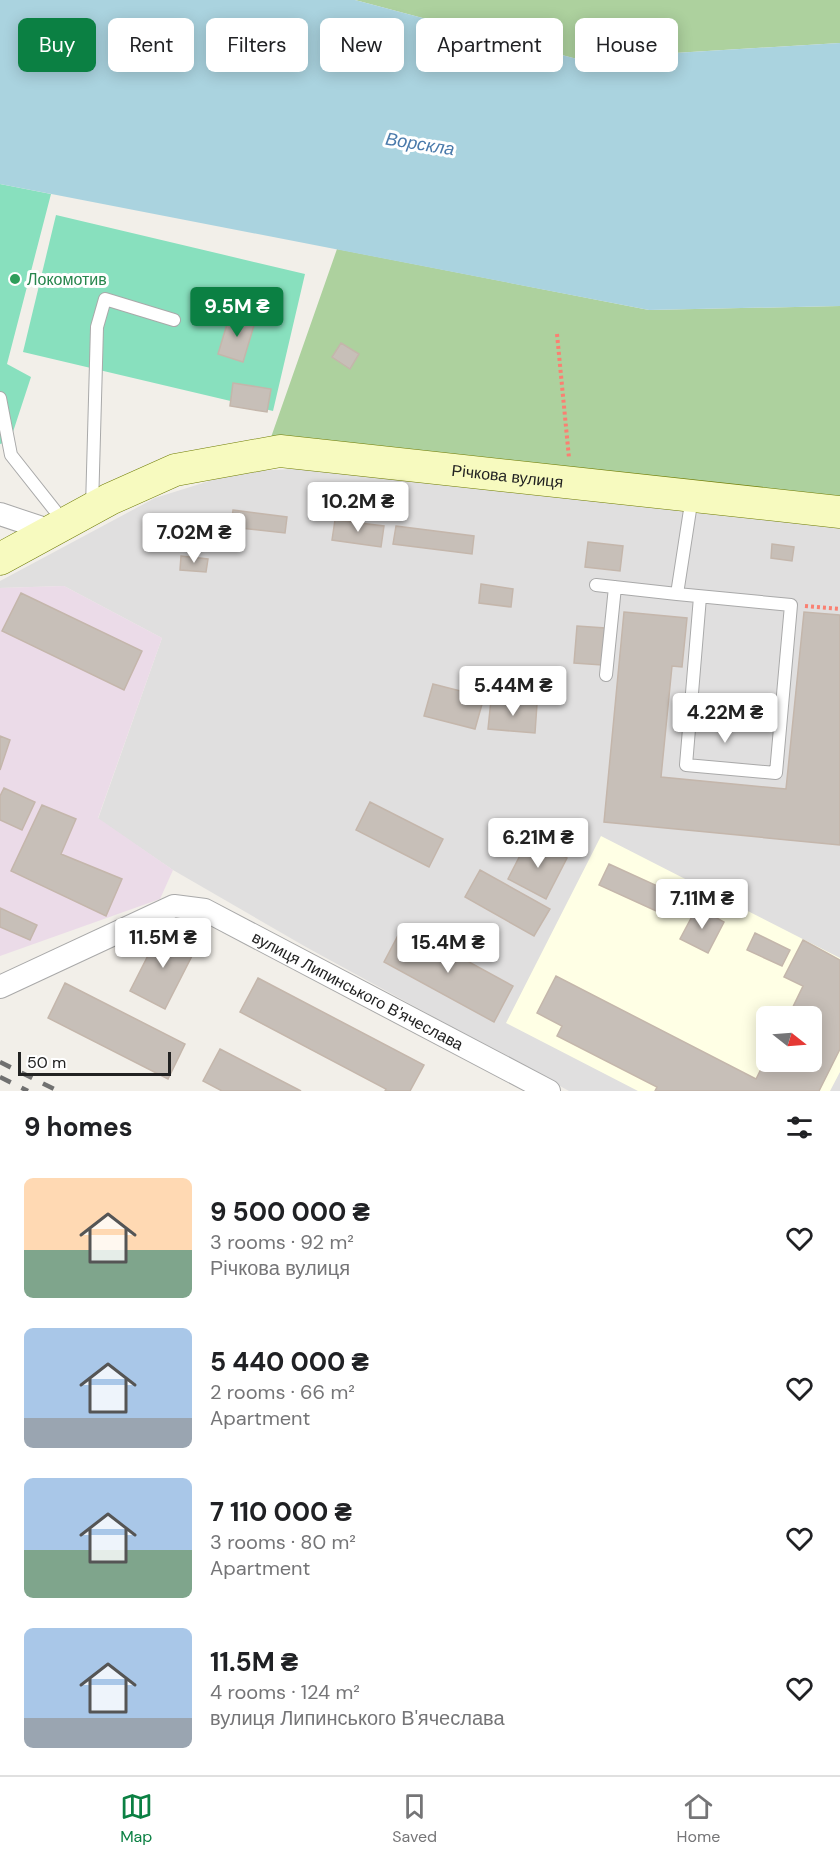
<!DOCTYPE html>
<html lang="en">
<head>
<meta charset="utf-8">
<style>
  :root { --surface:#fff; --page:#f6f6f6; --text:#202124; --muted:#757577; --line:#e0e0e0; --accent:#0b8043 }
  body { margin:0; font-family:"DM Sans",sans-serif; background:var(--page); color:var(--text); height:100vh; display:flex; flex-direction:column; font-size:22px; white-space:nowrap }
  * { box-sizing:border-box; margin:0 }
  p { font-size:20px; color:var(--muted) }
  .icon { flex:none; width:33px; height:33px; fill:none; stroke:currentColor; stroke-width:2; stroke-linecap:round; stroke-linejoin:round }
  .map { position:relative; height:1091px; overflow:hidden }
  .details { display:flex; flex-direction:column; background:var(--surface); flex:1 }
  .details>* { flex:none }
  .guide { position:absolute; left:18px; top:18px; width:804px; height:54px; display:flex; gap:12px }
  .needle { width:39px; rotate:107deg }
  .fabs { position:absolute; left:756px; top:1006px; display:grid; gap:12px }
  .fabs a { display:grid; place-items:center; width:66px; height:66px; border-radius:9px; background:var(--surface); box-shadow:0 3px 15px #0003; font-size:30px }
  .scale { position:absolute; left:18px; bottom:15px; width:153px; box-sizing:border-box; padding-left:6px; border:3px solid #222; border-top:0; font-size:16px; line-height:21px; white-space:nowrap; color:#222; -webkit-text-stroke:4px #fff; paint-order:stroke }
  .price { position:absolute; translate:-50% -51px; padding:0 14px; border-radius:6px; background:#fff; color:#222; font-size:20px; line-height:39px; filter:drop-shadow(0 2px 3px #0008) }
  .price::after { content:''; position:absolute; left:50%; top:36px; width:18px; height:14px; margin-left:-9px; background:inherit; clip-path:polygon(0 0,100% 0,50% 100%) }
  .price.active { background:var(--accent); color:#fff }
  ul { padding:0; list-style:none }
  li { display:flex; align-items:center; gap:18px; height:150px; padding:0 24px }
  li span { display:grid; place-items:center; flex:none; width:168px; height:120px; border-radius:9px; color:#555 }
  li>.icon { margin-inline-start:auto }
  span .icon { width:72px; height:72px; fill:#fffc; stroke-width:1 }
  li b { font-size:26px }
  h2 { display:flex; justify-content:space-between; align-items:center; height:72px; padding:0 24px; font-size:26px }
  .tag { padding:0 21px; border-radius:9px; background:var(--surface); box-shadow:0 3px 15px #0003; font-size:21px; line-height:54px }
  .tag.active { background:var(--accent); color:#fff }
  .tabs { display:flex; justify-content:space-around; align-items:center; height:84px; border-top:2px solid var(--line); background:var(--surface); font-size:16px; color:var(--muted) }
  .tabs a { display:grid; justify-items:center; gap:3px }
  .tabs .active { color:var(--accent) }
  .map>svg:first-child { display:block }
  .residential { fill:#e0dfdf; fill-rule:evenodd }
  .industrial { fill:#ebdbe8 }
  .education { fill:#ffffe5; fill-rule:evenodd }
  .forest { fill:#add19e }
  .pitch { fill:#88e0be }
  .water { fill:#aad3df }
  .building { fill:#c7bfb8; stroke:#c4b6ab; stroke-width:1.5 }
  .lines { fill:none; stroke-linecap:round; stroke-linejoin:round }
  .lane-casing { stroke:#a9a9a9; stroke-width:14 }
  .street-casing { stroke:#a9a9a9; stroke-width:24 }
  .secondary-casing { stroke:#707d05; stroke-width:33 }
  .path { stroke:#fa8072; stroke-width:4; stroke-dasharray:3 3; stroke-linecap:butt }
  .lane { stroke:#fff; stroke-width:12 }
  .street { stroke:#fff; stroke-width:22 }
  .secondary { stroke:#f7fabf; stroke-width:32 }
  .rail { stroke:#707070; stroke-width:4.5; stroke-dasharray:12 12; stroke-linecap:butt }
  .leisure-dot { fill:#2e9e5b; stroke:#fff; stroke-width:2 }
  .labels { text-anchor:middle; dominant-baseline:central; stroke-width:6; stroke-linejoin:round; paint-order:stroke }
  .leisure-label { font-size:16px; fill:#27864d; stroke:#fff; text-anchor:start }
  .street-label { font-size:16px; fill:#222; stroke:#fff }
  .water-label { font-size:18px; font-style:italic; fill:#4a7aab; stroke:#fff }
</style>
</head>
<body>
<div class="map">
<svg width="840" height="1091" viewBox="0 0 840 1091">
  <rect width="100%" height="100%" fill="#f2efe9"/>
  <path class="residential" d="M311 468 840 518V1091H569L306 947 173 870 98 819 162 638 64 586 0 588V581L155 498 238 472ZM766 1017H812V1062H766Z"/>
  <path class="industrial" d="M64 586 162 638 98 818 173 870 160 899 0 956V588Z"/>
  <path class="education" d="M601 836 840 958V1072L830 1091H638L506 1023ZM766 1017H812V1062H766Z"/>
  <path class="forest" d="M355 0H840V43L577 59Z
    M337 249 649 310 840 306V499L269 443Z"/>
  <path class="pitch" d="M0 184 51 194 7 364 31 377 10 441 0 444Z
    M56 215 305 274 273 411 23 352Z"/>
  <path class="water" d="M0 0H355L577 59 840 43V306L649 310 0 184Z"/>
  <path class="building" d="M230 314 255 322 243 362 218 354Z
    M341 343 359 354 350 369 332 357Z
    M233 383 271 389 267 412 230 406Z
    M233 510 287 517 285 533 231 527Z
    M335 520 384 526 381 547 332 540Z
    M396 526 474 536 472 554 393 544Z
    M588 542 623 546 620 571 585 567Z
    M772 544 794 547 792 561 771 558Z
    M181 556 208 559 206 572 180 570Z
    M481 584 513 589 511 607 479 603Z
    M21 593 142 651 124 690 2 631Z
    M624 612 687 618 682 667 672 666 661 777 786 789 804 612 840 615V845L604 822Z
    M577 626 605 628 602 665 574 663Z
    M433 684 484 697 475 729 424 716Z
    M491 700 537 704 535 733 488 729Z
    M0 736 10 740 0 770Z
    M4 788 35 802 22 830 0 820V796Z
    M370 802 443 839 429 867 356 830Z
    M42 805 76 819 61 854 122 879 106 916 11 871Z
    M529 838 567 858 546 899 508 879Z
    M609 864 675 894 665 915 599 885Z
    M480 870 550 909 534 936 465 897Z
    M697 907 724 922 708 953 680 939Z
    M0 908 37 925 30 940 0 927Z
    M403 926 513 986 494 1022 384 962Z
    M161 930 196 948 165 1009 130 991Z
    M755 933 790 950 782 966 747 950Z
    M803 940 840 960V1049L819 1091H655L657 1087 557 1036 562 1026 537 1013 556 976 756 1079 766 1059V1062H812V1017H788L803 986 784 977Z
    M258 978 424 1065 410 1091H385L386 1089 240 1012Z
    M65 983 185 1044 168 1079 48 1018Z
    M220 1049 301 1091H222L203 1081Z"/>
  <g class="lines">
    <defs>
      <path id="lane" d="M0 398 11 455 64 522
        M692 497 677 594 791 605 776 773 686 765 700 597
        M92 507 97 327 105 299 174 320
        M596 585 677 594
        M606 675 615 587"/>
      <g id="street">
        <path d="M0 514 51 531"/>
        <path id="s1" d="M0 987 174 906 205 910 549 1091"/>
      </g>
      <g id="secondary">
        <path id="s2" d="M0 559 110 499 175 470 280 451 840 512"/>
      </g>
    </defs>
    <use href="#lane" class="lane-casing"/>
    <use href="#street" class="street-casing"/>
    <use href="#secondary" class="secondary-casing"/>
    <path class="path" d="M557 334 569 458
      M805 606 840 609"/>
    <use href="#lane" class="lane"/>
    <use href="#street" class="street"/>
    <use href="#secondary" class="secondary"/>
    <path class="rail" d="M0 1062 58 1091
      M0 1077 28 1091"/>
  </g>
  <circle class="leisure-dot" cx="15" cy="279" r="6"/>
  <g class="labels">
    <g class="leisure-label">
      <text x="27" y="279">Локомотив</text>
    </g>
    <g class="street-label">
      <text stroke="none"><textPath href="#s2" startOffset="532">Річкова вулиця</textPath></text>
      <text stroke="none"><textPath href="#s1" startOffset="396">вулиця Липинського В'ячеслава</textPath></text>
    </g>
    <g class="water-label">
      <text transform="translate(420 144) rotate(9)">Ворскла</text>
    </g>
  </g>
</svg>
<div class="fabs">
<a><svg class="needle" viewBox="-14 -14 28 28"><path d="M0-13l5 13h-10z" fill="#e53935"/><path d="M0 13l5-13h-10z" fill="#757577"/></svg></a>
</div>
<div class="scale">50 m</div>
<b class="price active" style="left:237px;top:338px">9.5M ₴</b>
<b class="price" style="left:358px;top:533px">10.2M ₴</b>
<b class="price" style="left:194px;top:564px">7.02M ₴</b>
<b class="price" style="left:513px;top:717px">5.44M ₴</b>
<b class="price" style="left:725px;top:744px">4.22M ₴</b>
<b class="price" style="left:538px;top:869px">6.21M ₴</b>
<b class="price" style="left:702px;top:930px">7.11M ₴</b>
<b class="price" style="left:163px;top:969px">11.5M ₴</b>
<b class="price" style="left:448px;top:974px">15.4M ₴</b>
<div class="guide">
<a class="tag active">Buy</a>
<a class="tag">Rent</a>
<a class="tag">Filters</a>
<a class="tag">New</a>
<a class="tag">Apartment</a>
<a class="tag">House</a>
</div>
</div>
<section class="details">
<h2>9 homes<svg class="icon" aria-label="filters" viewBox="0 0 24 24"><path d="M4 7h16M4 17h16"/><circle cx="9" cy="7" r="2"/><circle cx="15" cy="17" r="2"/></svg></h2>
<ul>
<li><span style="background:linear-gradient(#ffd9b3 60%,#7fa58c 0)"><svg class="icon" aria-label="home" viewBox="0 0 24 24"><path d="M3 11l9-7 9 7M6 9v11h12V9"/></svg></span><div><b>9 500 000 ₴</b><p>3 rooms · 92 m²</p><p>Річкова вулиця</p></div><svg class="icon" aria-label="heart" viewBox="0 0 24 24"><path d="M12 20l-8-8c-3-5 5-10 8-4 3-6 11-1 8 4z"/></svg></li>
<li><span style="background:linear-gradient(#a9c7e8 75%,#9aa5b1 0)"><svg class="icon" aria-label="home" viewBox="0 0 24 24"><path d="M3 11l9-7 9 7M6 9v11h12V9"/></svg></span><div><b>5 440 000 ₴</b><p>2 rooms · 66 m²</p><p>Apartment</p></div><svg class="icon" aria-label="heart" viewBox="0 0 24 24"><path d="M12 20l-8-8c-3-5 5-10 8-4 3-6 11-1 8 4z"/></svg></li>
<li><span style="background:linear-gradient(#a9c7e8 60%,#7fa58c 0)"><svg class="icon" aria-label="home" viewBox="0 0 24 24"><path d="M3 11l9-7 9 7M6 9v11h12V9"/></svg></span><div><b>7 110 000 ₴</b><p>3 rooms · 80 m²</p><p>Apartment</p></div><svg class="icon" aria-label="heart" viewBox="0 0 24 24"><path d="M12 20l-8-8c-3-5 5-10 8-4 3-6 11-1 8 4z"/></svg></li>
<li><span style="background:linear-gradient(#a9c7e8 75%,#9aa5b1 0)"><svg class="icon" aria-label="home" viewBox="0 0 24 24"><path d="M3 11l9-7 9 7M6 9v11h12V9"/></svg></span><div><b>11.5M ₴</b><p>4 rooms · 124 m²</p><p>вулиця Липинського В'ячеслава</p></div><svg class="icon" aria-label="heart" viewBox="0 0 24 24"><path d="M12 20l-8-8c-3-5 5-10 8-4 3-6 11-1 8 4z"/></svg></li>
</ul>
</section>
<nav class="tabs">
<a class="active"><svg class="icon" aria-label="map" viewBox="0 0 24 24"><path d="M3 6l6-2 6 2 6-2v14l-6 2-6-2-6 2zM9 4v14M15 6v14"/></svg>Map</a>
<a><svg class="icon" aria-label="saved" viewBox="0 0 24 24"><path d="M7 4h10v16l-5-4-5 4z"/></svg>Saved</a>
<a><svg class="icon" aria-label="home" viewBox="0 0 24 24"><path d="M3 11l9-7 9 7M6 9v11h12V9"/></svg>Home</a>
</nav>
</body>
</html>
